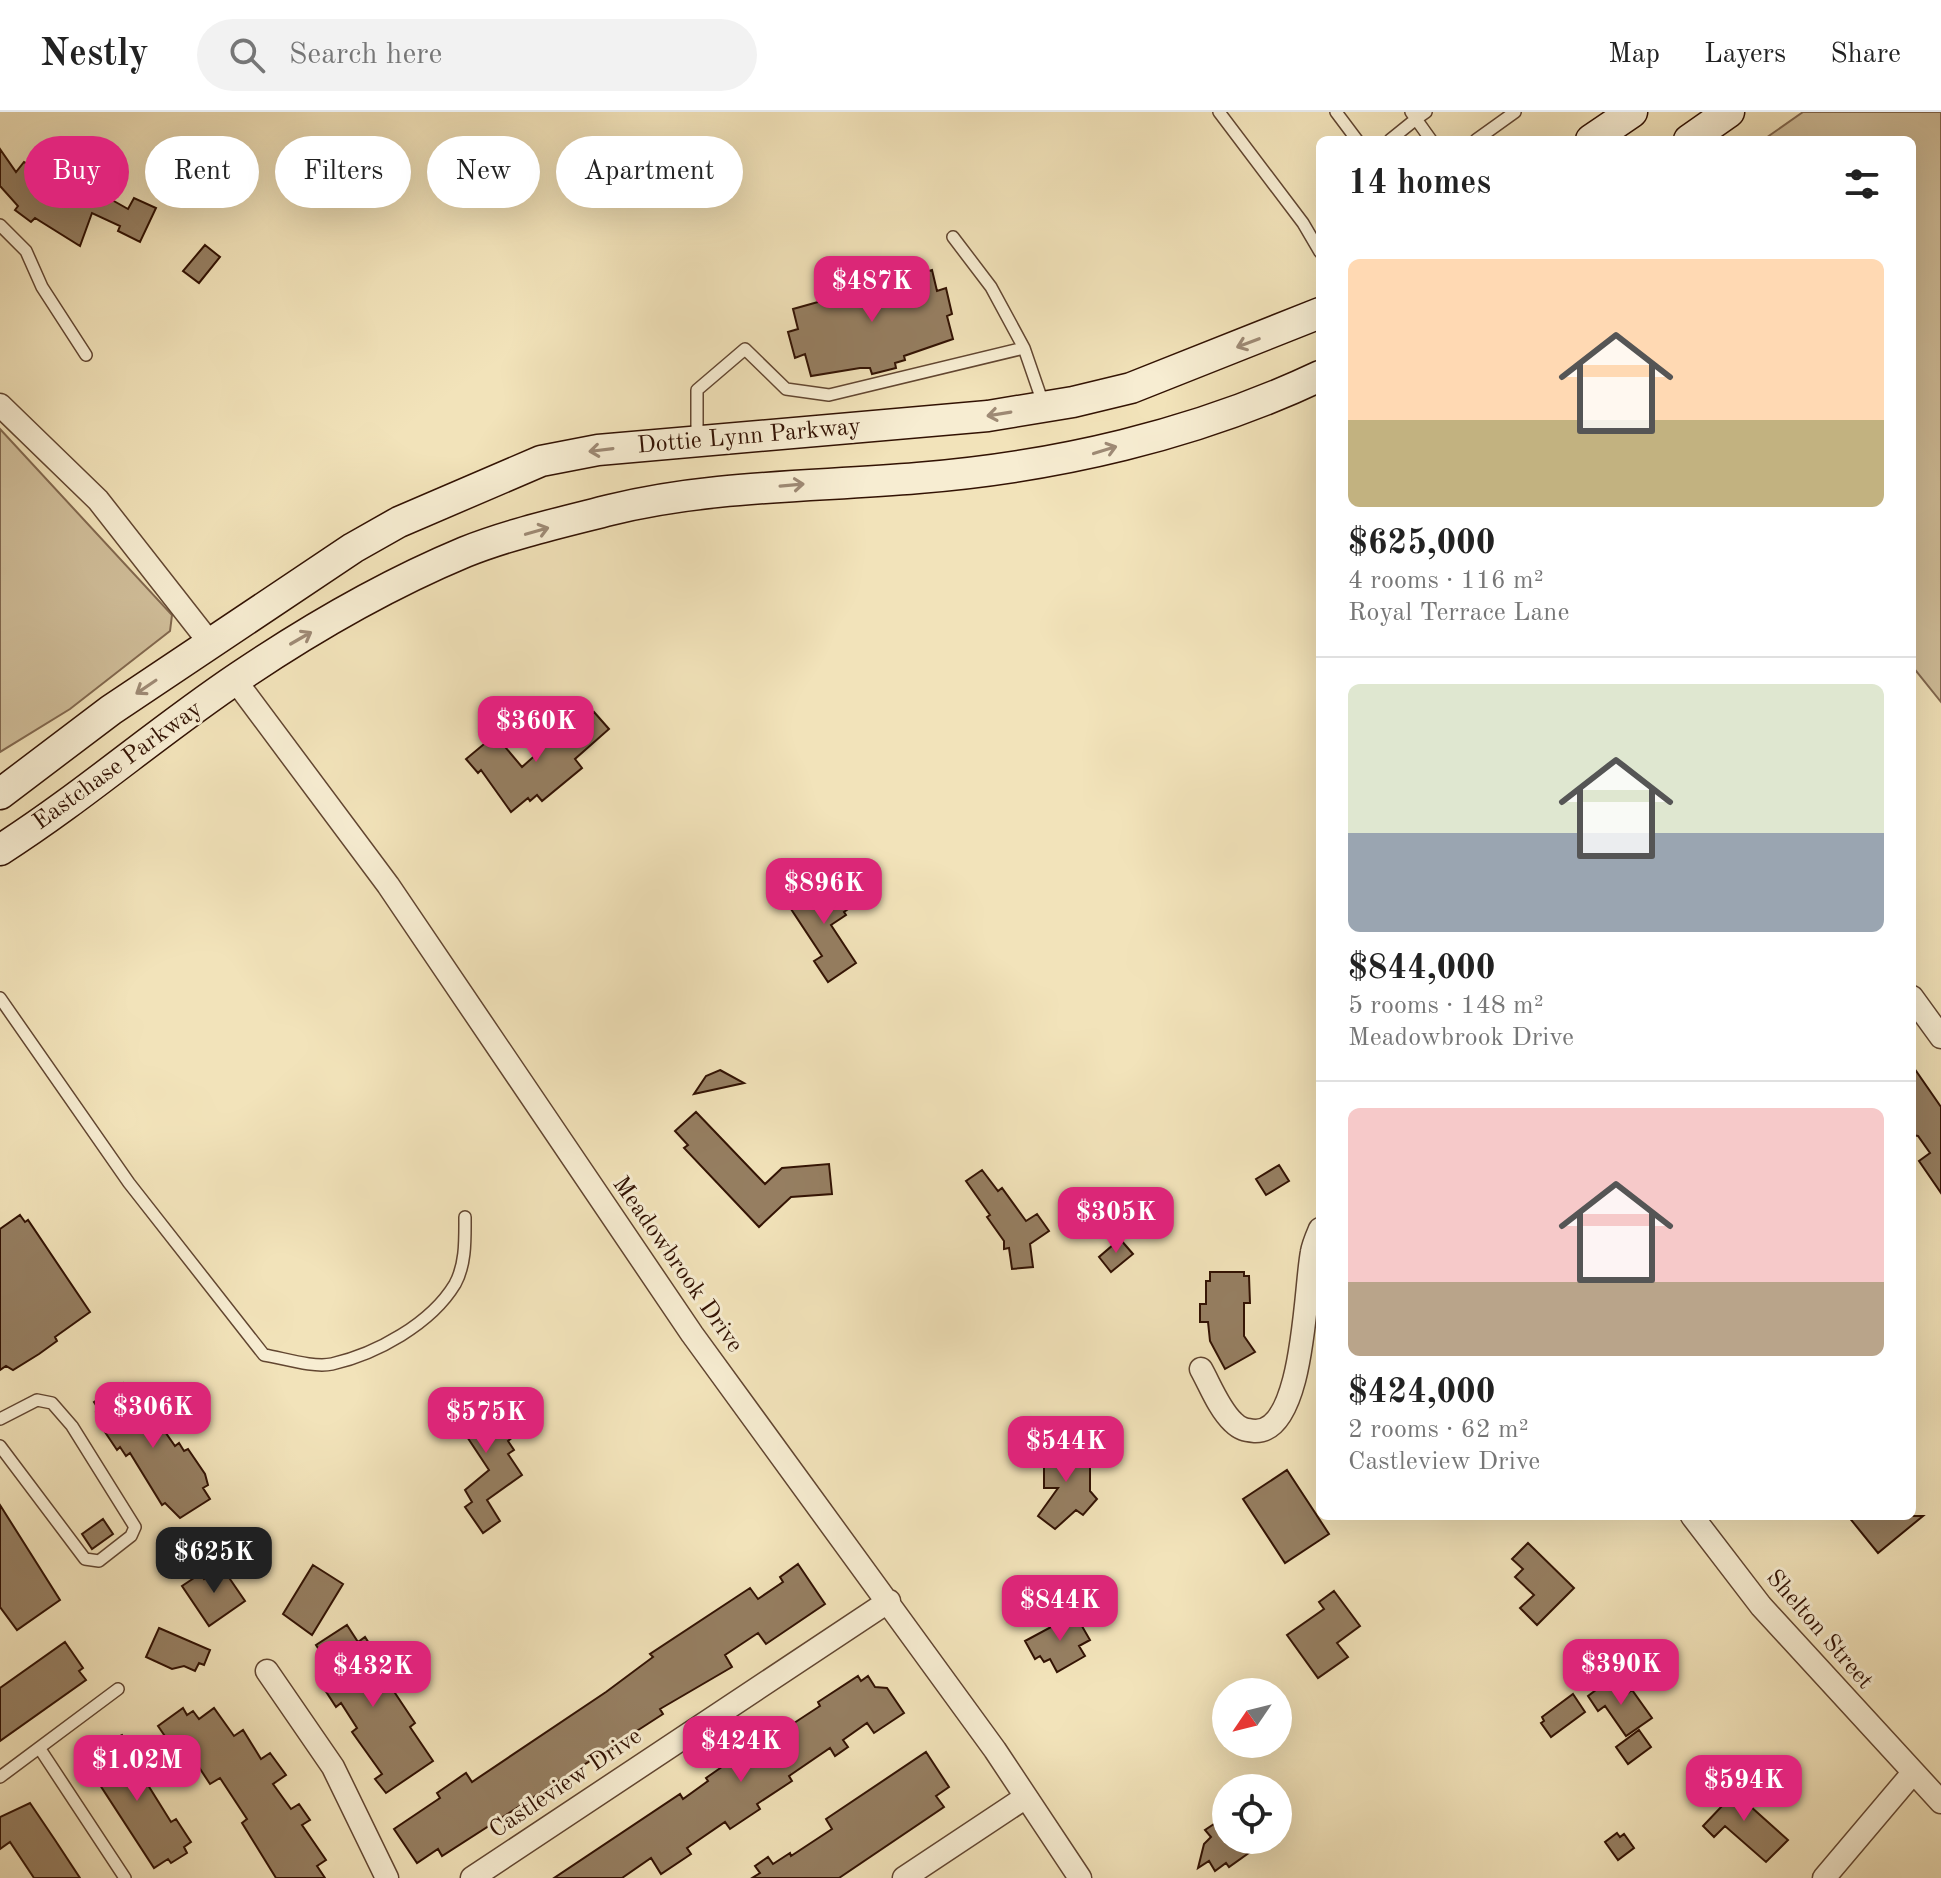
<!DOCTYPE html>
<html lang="en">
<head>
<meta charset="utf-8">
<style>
  :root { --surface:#fff; --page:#f2f2f2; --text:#222; --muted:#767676; --line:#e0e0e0; --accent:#db2777 }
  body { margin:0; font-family:"Old Standard TT",serif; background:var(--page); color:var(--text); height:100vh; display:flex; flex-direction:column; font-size:30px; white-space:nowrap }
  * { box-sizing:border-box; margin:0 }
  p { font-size:26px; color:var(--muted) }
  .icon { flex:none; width:44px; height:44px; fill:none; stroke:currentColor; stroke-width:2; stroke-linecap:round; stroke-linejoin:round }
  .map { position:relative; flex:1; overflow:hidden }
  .sheet { position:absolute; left:1316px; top:24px; width:600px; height:1384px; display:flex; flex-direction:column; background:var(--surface); border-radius:12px; box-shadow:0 8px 32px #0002 }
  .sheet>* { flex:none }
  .hud { position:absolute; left:24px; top:24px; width:760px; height:72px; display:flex; gap:16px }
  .needle { width:52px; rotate:235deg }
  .fabs { position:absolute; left:1212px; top:1566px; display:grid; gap:16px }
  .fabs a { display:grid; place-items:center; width:80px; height:80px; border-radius:50%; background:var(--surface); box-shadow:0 8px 32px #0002; font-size:40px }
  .price { position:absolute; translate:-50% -68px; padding:0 18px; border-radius:16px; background:var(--accent); color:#fff; font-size:26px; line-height:52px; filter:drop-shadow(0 2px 4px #0008) }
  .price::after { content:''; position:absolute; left:50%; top:48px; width:24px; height:18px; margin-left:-12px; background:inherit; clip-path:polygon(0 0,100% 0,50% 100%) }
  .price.active { background:#222; color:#fff }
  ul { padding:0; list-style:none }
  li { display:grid; align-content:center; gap:16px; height:424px; padding:0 32px }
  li+li { border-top:2px solid var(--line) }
  li span { display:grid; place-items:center; height:248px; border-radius:12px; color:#555 }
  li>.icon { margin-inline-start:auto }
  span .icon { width:144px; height:144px; fill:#fffc; stroke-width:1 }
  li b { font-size:34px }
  h2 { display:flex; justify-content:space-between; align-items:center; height:96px; padding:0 32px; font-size:34px }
  .pill { padding:0 28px; border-radius:36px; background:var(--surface); box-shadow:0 8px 32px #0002; font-size:28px; line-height:72px }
  .pill.active { background:var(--accent); color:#fff }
  header { display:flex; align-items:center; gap:48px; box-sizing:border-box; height:112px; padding:0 40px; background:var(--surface); border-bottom:2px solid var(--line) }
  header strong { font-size:38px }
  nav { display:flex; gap:44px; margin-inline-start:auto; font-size:28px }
  .search { width:560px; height:72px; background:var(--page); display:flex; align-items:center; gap:20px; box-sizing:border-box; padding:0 28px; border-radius:44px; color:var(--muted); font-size:30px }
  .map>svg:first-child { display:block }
  .green { fill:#d1bf9b; stroke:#82684f; stroke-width:2 }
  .building { fill:#967f62; stroke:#321203; stroke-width:2 }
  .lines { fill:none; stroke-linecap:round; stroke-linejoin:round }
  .lane-casing { stroke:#624631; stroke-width:14 }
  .street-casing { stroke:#624631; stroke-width:25 }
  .secondary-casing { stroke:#321203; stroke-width:33 }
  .lane { stroke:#f7edd2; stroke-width:11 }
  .street { stroke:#f7edd2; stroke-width:22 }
  .secondary { stroke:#f7edd2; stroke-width:30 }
  .oneway { stroke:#9e8a75 }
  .labels { text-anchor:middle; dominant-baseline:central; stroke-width:6; stroke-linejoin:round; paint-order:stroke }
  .street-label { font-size:24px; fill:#321203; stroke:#f7edd2 }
</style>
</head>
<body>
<header>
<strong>Nestly</strong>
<div class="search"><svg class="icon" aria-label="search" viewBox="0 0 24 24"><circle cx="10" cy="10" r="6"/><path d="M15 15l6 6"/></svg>Search here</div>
<nav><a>Map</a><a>Layers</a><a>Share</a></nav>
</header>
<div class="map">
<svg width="1941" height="1766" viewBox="0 0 1941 1766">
  <rect width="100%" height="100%" fill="#f2e3ba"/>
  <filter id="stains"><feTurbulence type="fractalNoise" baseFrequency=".0025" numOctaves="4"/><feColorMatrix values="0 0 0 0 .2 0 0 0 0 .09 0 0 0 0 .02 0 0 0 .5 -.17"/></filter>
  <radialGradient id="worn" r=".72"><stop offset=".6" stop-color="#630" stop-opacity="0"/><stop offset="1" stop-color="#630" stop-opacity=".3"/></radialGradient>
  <path class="green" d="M1803 0H1941V590L1912 554V28H1763Z
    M0 317 172 503 170 519 70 597 0 640Z"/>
  <path class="building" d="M0 37 16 60 24 50 79 79H96L128 97 134 86 156 96 140 130 118 119 120 114 92 101 80 134 35 106 31 110 15 98 18 94 0 74Z
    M205 133 220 145 199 171 183 159Z
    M932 158 937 179 946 176 952 202 947 204 953 227 904 244 905 248 895 251 896 256 872 262 870 256H860L811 264 805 242 795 246 788 220 798 217 793 197 818 190 817 185 849 174 847 167 870 161 873 168 904 161 906 166Z
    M594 600 609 617 575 647 582 656 542 689 537 683 530 689 528 686 511 700 481 658 478 661 466 647 495 623 522 655 557 624 560 629Z
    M821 768 828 778 836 773 851 795 844 800 846 803 831 813 856 851 828 870 814 849 822 844 787 791Z
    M1912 953 1941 995V1081L1919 1049 1930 1041 1918 1024 1912 1023Z
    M720 958 744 971 694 982 706 964Z
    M696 1000 765 1072 782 1056 829 1052 832 1082 791 1085 759 1115 684 1036 688 1033 675 1019Z
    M1279 1053 1289 1069 1266 1083 1256 1067Z
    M982 1058 998 1079 1002 1076 1026 1109 1037 1102 1049 1119 1030 1132 1033 1155 1012 1157 1009 1136 1004 1137V1129L987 1105 990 1103 966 1069Z
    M20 1103 25 1110 28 1108 90 1200 55 1225 57 1229 39 1242 13 1258 6 1254 0 1258V1117Z
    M1120 1127 1133 1142 1111 1160 1099 1145Z
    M1210 1160H1244V1164H1249L1250 1191H1244V1224L1255 1240 1225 1257 1210 1229 1208 1210H1200V1192H1206V1169H1210Z
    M123 1271 128 1278 133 1274 175 1334 179 1331 184 1339 188 1337 205 1362 208 1373 203 1376 210 1387 180 1406 165 1391 162 1393 130 1341 126 1344 120 1335 117 1338 99 1311 102 1310 96 1300 99 1298 94 1290Z
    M473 1279 483 1292 489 1288 514 1324 508 1329 514 1338 508 1342 522 1363 487 1388 500 1409 483 1421 465 1395 472 1390 465 1378 489 1358 448 1296Z
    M1044 1334H1084V1353H1090V1379L1097 1387 1083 1403 1076 1398 1055 1417 1038 1404 1058 1376H1044Z
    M1287 1358 1329 1422 1285 1451 1243 1387Z
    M0 1393 60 1488 17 1518 0 1495Z
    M1848 1404H1923L1878 1441Z
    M103 1407 113 1422 92 1437 82 1422Z
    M1528 1431 1574 1476 1537 1513 1520 1496 1534 1483 1515 1465 1523 1457 1512 1447Z
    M798 1452 825 1492 766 1532 758 1521 725 1543 732 1555 660 1597 663 1602 646 1613 442 1744 438 1737 417 1751 394 1717 440 1686 437 1681 466 1661 472 1670 606 1580 653 1545 650 1542 750 1476 758 1487 783 1470 780 1465Z
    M313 1453 343 1472 312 1523 283 1502Z
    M221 1454 245 1489 209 1514 182 1474 200 1462 204 1467Z
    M1334 1479 1360 1514 1337 1531 1348 1545 1318 1566 1287 1523 1324 1497 1319 1490Z
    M1075 1502 1090 1528 1079 1534 1085 1544 1057 1560 1050 1547 1044 1550 1040 1544 1035 1547 1025 1529Z
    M347 1513 358 1530 365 1525 374 1539 369 1542 415 1611 410 1615 433 1649 386 1681 375 1667 382 1662 352 1620 357 1616 341 1591 336 1595 325 1578 339 1569 316 1533Z
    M159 1516 210 1538 204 1553 199 1551 195 1559 184 1554 172 1557 146 1545Z
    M65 1530 83 1556 79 1559 86 1568 0 1629V1576Z
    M858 1564 861 1569 868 1564 875 1575 887 1576 904 1601 874 1621 867 1611 843 1628 848 1635 835 1644 830 1636 789 1664 792 1669 757 1692 760 1697 730 1717 725 1710 687 1736 691 1742 661 1762 651 1746 622 1766H554L680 1682 683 1687 708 1669 706 1666 785 1611 788 1615 820 1594 818 1590Z
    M1612 1566 1624 1584 1632 1578 1652 1606 1626 1624 1605 1594 1598 1599 1588 1584Z
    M1573 1582 1585 1600 1551 1625 1541 1611 1544 1609 1542 1605Z
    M183 1596 187 1603 193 1599 199 1607 214 1596 234 1624 243 1618 261 1647 270 1641 286 1663 273 1672 291 1697 299 1692 310 1708 302 1713 326 1748 317 1754 325 1766H276L242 1711 247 1707 220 1666 210 1672 187 1637 178 1643 158 1614Z
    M1639 1618 1651 1635 1628 1652 1616 1635Z
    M122 1623 136 1647 133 1649 171 1710 176 1707 191 1730 184 1735 187 1741 171 1751 168 1747 154 1756 85 1650 97 1642 94 1637Z
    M926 1640 949 1675 936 1684 944 1695 839 1766H752L760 1761 755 1754 768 1745 773 1752 790 1741 791 1744 832 1717 826 1707Z
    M1721 1668 1788 1728 1766 1750 1725 1714 1714 1725 1703 1714 1723 1693 1709 1680Z
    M30 1691 55 1728 80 1766H34L10 1730 0 1737V1705Z
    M1226 1704V1728H1267L1229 1755 1226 1751 1215 1759 1209 1749 1198 1756 1204 1732 1211 1725 1205 1718Z
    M1617 1721 1620 1725 1624 1722 1634 1736 1618 1748 1605 1730Z"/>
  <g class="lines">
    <defs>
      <path id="lane" d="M1219 0 1303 111 1320 140
        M1336 0 1357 28
        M1426 0 1416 7 1431 28
        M1390 28 1416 7 1411 0
        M1476 28 1515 0
        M0 113 26 139 42 175 86 243
        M953 125 991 175 1024 236
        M697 327V278L745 237 786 277 829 283 1024 236 1044 294
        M0 886 129 1071 264 1243C283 1246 313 1256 332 1252 376 1242 431 1212 455 1172 466 1152 465 1127 465 1105
        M0 1307 37 1288 52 1291 72 1314 135 1415 131 1424 99 1449 85 1447 0 1334
        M40 1637 125 1766
        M0 1665 118 1577"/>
      <path id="street" d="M0 293 98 388 210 531
        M235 568 388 773 692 1222 995 1638 1080 1766
        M1912 885 1941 925
        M1201 1257C1210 1273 1219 1297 1233 1310 1240 1317 1245 1318 1255 1319 1305 1320 1305 1173 1312 1140 1313 1133 1317 1124 1320 1117
        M1692 1404 1761 1494 1941 1690
        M267 1559 333 1655 387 1766
        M472 1766 889 1489
        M904 1766 1026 1685
        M1824 1766 1912 1662"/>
      <path id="secondary" d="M1591 28 1632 0
        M1689 28 1729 0
        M0 682 111 598 353 436 399 410 541 349 598 338 988 304 1073 290 1131 276 1320 201
        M0 738C83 685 157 620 239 565 310 517 386 473 465 440 510 422 563 410 610 398 711 373 815 375 918 366 1055 355 1195 323 1320 264"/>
    </defs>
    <use href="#lane" class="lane-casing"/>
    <use href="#street" class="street-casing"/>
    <use href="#secondary" class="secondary-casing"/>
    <use href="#lane" class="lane"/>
    <use href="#street" class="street"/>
    <use href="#secondary" class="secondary"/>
  </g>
  <defs><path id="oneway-shaft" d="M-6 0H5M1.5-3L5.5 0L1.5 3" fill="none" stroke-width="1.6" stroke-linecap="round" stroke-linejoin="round" transform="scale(2)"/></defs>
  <g class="oneway">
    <use href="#oneway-shaft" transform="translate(1248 231) rotate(159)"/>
    <use href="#oneway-shaft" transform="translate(999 302) rotate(171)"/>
    <use href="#oneway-shaft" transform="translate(601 338) rotate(173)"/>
    <use href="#oneway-shaft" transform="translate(1105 338) rotate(-17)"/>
    <use href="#oneway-shaft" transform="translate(792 373) rotate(-5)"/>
    <use href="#oneway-shaft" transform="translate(537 419) rotate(-16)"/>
    <use href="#oneway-shaft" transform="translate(301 526) rotate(-30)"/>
    <use href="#oneway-shaft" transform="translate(146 575) rotate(146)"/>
  </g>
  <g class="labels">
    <g class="street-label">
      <text transform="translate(749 325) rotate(-5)">Dottie Lynn Parkway</text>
      <text transform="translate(118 654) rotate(-36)">Eastchase Parkway</text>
      <text transform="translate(677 1153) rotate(55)">Meadowbrook Drive</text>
      <text transform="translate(1819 1518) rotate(49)">Shelton Street</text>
      <text transform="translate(566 1672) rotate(-34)">Castleview Drive</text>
    </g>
  </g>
  <rect width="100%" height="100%" filter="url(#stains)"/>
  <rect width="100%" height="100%" fill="url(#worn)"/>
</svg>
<div class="fabs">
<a><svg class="needle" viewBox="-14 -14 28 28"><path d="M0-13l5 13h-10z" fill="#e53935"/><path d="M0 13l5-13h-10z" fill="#767676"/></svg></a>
<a><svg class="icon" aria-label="locate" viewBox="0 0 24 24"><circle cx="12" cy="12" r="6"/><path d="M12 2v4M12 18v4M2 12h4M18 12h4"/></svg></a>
</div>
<b class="price" style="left:872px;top:212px">$487K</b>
<b class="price" style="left:536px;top:652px">$360K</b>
<b class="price" style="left:824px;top:814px">$896K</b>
<b class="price" style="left:1116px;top:1143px">$305K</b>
<b class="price" style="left:153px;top:1338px">$306K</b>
<b class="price" style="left:486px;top:1343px">$575K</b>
<b class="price" style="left:1066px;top:1372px">$544K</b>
<b class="price active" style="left:214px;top:1483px">$625K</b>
<b class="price" style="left:1060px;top:1531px">$844K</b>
<b class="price" style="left:1621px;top:1595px">$390K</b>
<b class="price" style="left:373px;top:1597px">$432K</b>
<b class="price" style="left:741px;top:1672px">$424K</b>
<b class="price" style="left:137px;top:1691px">$1.02M</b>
<b class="price" style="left:1744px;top:1711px">$594K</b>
<div class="hud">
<a class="pill active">Buy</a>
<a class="pill">Rent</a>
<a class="pill">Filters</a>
<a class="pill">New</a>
<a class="pill">Apartment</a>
</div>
<section class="sheet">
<h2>14 homes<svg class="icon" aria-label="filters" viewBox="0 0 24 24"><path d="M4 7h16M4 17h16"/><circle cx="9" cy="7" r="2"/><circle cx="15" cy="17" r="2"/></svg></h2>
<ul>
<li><span style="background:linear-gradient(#ffd9b3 65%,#c2b280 0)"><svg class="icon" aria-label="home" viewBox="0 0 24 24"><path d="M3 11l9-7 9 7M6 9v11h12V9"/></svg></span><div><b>$625,000</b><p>4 rooms · 116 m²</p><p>Royal Terrace Lane</p></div></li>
<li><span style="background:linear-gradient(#dfe7d0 60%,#9aa5b1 0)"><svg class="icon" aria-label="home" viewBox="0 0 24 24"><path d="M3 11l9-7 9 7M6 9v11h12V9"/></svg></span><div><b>$844,000</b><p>5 rooms · 148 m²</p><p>Meadowbrook Drive</p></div></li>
<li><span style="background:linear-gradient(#f6c9c9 70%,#b9a48a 0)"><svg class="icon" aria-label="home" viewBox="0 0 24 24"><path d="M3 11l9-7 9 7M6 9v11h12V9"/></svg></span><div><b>$424,000</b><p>2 rooms · 62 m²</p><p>Castleview Drive</p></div></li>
</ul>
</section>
</div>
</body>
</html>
